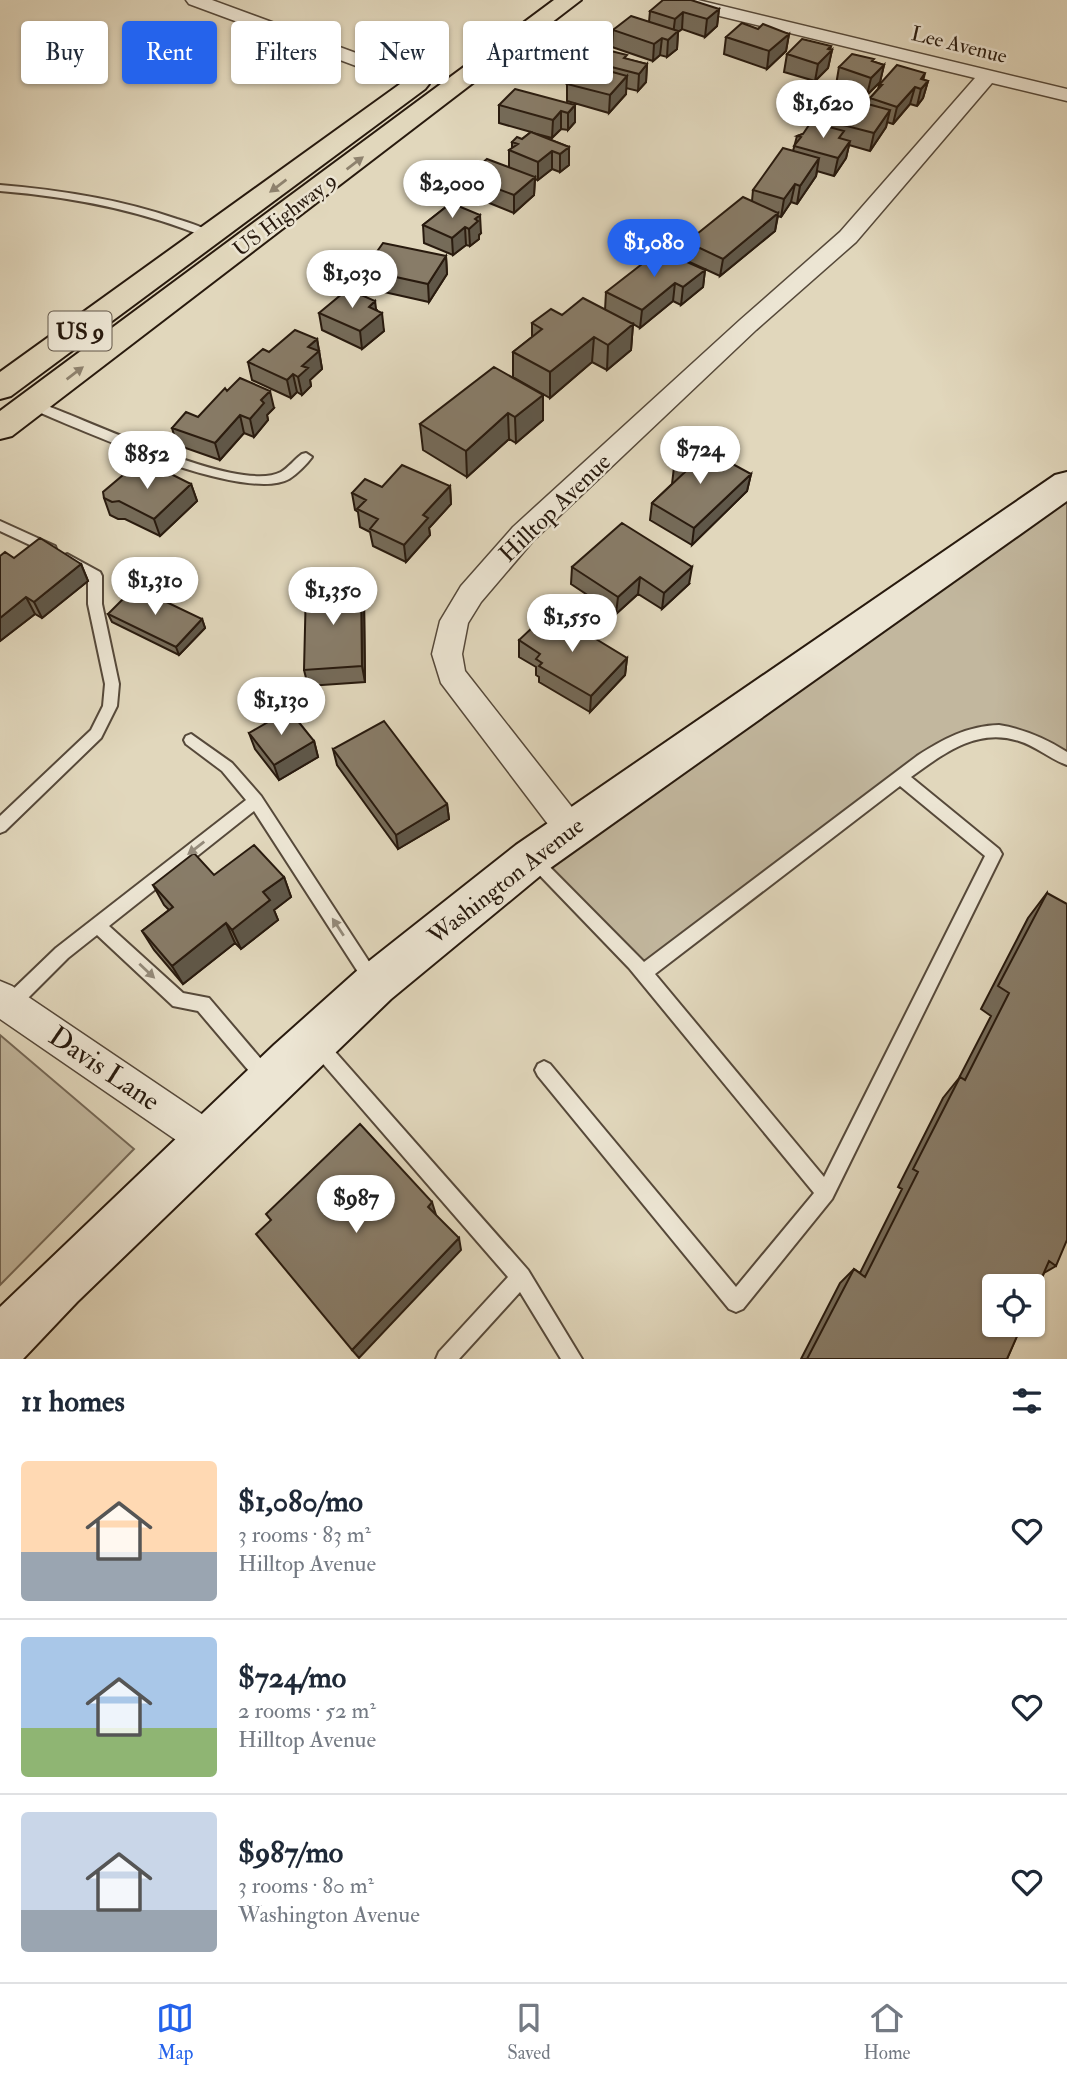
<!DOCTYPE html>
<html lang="en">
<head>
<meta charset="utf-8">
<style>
  :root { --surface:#fff; --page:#f6f6f7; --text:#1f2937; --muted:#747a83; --line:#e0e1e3; --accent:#2563eb }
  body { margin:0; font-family:"IM FELL Double Pica",serif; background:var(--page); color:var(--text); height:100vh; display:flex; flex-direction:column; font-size:26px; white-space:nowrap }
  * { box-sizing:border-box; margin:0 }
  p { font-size:23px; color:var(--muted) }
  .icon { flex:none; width:38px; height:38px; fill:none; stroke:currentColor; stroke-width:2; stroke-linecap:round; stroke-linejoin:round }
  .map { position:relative; height:1359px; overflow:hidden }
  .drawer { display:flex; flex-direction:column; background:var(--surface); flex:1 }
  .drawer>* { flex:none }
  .top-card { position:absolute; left:21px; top:21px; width:700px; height:63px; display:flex; gap:14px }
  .fabs { position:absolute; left:982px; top:1274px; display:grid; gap:14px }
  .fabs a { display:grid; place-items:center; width:63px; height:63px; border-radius:7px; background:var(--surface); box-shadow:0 2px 5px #0004; font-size:35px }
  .price { position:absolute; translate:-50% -60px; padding:0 16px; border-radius:24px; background:#fff; color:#222; font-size:23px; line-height:46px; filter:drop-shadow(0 2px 4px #0008) }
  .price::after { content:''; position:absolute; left:50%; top:42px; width:21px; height:16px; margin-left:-10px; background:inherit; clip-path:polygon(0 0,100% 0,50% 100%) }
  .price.selected { background:var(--accent); color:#fff }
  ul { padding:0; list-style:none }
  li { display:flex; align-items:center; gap:21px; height:175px; padding:0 21px }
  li+li { border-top:2px solid var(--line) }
  li span { display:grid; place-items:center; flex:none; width:196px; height:140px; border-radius:7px; color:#555 }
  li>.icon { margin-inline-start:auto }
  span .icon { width:84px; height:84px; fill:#fffc; stroke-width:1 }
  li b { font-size:30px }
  h2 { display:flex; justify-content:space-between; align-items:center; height:84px; padding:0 21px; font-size:30px }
  .tag { padding:0 24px; border-radius:7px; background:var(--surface); box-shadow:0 2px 5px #0004; font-size:24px; line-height:63px }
  .tag.selected { background:var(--accent); color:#fff }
  .dock { display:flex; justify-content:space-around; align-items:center; height:98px; border-top:2px solid var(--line); background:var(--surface); font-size:19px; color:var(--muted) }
  .dock a { display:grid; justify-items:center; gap:4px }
  .dock .selected { color:var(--accent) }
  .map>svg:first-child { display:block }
  .green { fill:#c2b79e; stroke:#756856; stroke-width:2 }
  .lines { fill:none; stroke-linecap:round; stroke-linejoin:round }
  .service-casing { stroke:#56493a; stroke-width:4 }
  .minor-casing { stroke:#56493a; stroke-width:3 }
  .secondary-casing { stroke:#281a0e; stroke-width:4 }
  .trunk-casing { stroke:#281a0e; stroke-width:4 }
  .service { fill:#ece5d3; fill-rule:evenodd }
  .minor { fill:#ece5d3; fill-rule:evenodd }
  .secondary { fill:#ece5d3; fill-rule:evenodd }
  .trunk { fill:#e1d7bc; fill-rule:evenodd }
  .wall { fill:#756b59; stroke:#281a0e; stroke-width:2 }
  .shaded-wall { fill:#5f5749; stroke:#281a0e; stroke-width:2 }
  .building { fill:#887c68; stroke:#281a0e; stroke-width:2 }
  .oneway { fill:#8e826e }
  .oneway2 { fill:#948a7a }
  .labels { text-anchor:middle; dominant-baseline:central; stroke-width:5; stroke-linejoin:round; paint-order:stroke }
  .far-street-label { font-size:21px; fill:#281a0e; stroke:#ece5d3 }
  .shield { fill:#ece5d3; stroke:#635749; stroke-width:2 }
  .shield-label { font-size:23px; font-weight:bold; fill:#281a0e }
  .street-label { font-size:24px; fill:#281a0e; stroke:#ece5d3 }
  .near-street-label { font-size:28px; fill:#281a0e; stroke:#ece5d3 }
</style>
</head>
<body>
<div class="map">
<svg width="1067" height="1359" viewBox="0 0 1067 1359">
  <rect width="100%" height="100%" fill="#e1d7bc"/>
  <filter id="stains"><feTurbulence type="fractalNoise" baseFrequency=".00286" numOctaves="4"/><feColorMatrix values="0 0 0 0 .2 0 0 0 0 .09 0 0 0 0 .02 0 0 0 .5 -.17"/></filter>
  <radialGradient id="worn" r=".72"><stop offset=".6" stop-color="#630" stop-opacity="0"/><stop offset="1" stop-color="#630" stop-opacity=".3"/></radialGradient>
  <path class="green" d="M1067 484V759L1036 739 972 731 643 973 531 858Z
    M0 1035 134 1149 0 1285Z"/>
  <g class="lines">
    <defs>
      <path id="service" d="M0 185C60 190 120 199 177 219 190 223 207 228 217 236L212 239 208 238C141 210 73 197 0 191Z
        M33 401C82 416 237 495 281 472 288 468 295 459 302 454L306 453 312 457C307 464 297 474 289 479 244 504 77 428 29 408L27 405Z
        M0 521 55 546 56 549 50 554 45 552 0 531Z
        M67 554 100 572 102 576V604L119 684 117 706 101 738 5 831 0 833V816L91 730 103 706 105 684 88 604V578L62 562 60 559 62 556Z
        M999 725C1024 729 1045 738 1067 752V765C1050 759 1036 746 1019 741 977 727 943 754 911 777L999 849 1002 854 832 1199 743 1309 736 1312 729 1309 538 1076 535 1070 538 1064 544 1061 550 1064 736 1287 814 1193 629 968 524 859 527 854 532 852 537 854 644 962 917 756C943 739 967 726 999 725ZM900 786 985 856 824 1177 655 974Z
        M191 734 232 763 261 796 381 980 379 986 373 988 367 986 254 811 109 926 183 993 209 998 272 1072 275 1078 272 1084 266 1087 260 1084 198 1011 173 1006 97 935 68 958 16 1010 10 1012 4 1010 2 1004 4 998 56 948 246 800 222 771 186 744 184 740 186 736Z
        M317 1036 323 1038 528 1270 582 1359H561L520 1292 459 1359H436L439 1352 508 1277 311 1050 309 1044 311 1038Z"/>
      <path id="minor" d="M186 0H212L424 78 427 82 424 86H410L189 4Z
        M667 0H698L1067 89V101L992 83 856 242 756 330 533 541 481 602 468 623 462 654 465 671 582 820 587 830 582 840 571 844 560 840 441 683 432 654 440 621 461 586 513 527 740 320 840 232 975 78 670 4Z
        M0 981 12 986 221 1127 227 1140 221 1153 208 1159 195 1153 0 1019Z"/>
      <path id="secondary" d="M1067 472V501L546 871 391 999 77 1302 23 1359H0V1307L274 1045 359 969 516 845 1055 475Z"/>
      <path id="trunk" d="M554 0H581L12 436 0 439V411Z
        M416 76 425 79 429 84 425 89 11 396 0 399V372L407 79Z"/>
    </defs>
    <use href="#service" class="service-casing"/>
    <use href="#minor" class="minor-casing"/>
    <use href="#secondary" class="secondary-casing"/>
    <use href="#trunk" class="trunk-casing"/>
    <use href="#service" class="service"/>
    <use href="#minor" class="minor"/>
    <use href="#secondary" class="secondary"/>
    <use href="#trunk" class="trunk"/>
  </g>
  <path class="wall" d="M719 9 717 26 705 37 682 29 678 32 677 49 667 57 660 55 653 61 612 47 613 30 649 22 650 11Z
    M758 29 789 34 786 51 767 69 724 54 726 37Z
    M830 50H832L828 68 815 81 784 72 787 54Z
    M626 59 647 64 646 82 638 91 626 88V94L609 113 567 101V84L569 82V76L584 64V60Z
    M874 62 884 65 880 82 867 95 836 85 839 67Z
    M924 80 928 81 923 98 917 106 910 104 893 124 887 122 886 127 870 151 849 145 846 158 834 176 817 171 816 176 797 204 791 202 781 217 778 216 775 231 720 276 685 260 687 242 752 201 753 190 793 151 797 136 824 126 827 110 855 108 868 104 870 98 878 89 879 85Z
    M499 105H575V122L568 130 561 129 552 138 533 133 569 147V165L560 172 552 169 538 180 535 179 534 195 514 213 467 194 466 177 509 168V150L512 149V142L522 139 531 132 499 123Z
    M451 203 481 233 479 235V239L470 246 466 245 453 255 424 243 423 225Z
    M446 256 447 274 429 302 366 288 364 270Z
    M705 270 703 287 681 305 673 301 640 328 633 324 631 350 607 370 592 362 550 398 513 377V352L532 337V323L562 315 605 310 606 292Z
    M377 310 384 331 362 349 322 330 319 313Z
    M317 339 322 369 310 380 311 386 302 395 297 392 291 398 252 380 248 362 269 352Z
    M227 391 274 408 267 415 268 420 254 437 244 433 220 460 177 445 172 428 198 417Z
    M543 395V420L516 443 509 439 467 477 423 450 420 424Z
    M674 467 751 474 747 491 692 545 650 520 652 503 672 484Z
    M144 477 191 484 197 501 160 536 125 519H118L110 515 104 498Z
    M450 486 451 504 429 528 430 535 406 562 373 546 370 532 360 527 358 512 355 510 352 493 382 487Z
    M14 558 81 564 88 581 42 618 35 614 0 641Z
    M572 567 689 584 662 609 638 594 616 614 571 584Z
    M364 600 365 682 308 686 304 670Z
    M108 614 202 619 205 628 179 655 112 622Z
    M519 640 627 658 625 675 590 712 539 682V677L536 675V667L519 657Z
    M249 733 314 741 318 757 279 780 255 749Z
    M333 749 447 804 449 819 398 849 337 765Z
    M214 875 284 877 291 897 274 910 278 920 241 949 235 943 183 984 154 950 142 931 169 910 164 905 153 885Z
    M1047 893 1056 1266 1044 1273 1007 1359H801L840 1283 854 1269 860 1273 902 1189 898 1187 943 1098 959 1078 991 1016 981 1009 1028 918Z"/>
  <path class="shaded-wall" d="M719 9 717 26 705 37 707 19Z
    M683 12 682 29 678 32 677 49 667 57 668 40 673 35 675 19Z
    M789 34 786 51 767 69 769 51Z
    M662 38 660 55 653 61 654 44Z
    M831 46 830 52 832 50 828 68 815 81 818 64Z
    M647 64 646 82 638 91 639 74Z
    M884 65 880 82 867 95 871 78Z
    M925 73 921 89 928 81 923 98 917 106 921 89V79Z
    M627 76 626 94 609 113 610 95Z
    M915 87 910 104 893 124 897 107Z
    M575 105V122L568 130V113Z
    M890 110 886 127 870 151 874 133Z
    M561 111V129L552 138 553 120Z
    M850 141 846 158 834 176 838 158Z
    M569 147V165L560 172V154Z
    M552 151V169L538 180V162Z
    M819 158 816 176 797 204 800 186Z
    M535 177 534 195 514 213V195Z
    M795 184 791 202 781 217 784 199Z
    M778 213 775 231 720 276 723 259Z
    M480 215 481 233 479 235V239L470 246 469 229 475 219Z
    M465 227 466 245 453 255 452 238Z
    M446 256 447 274 429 302 428 284Z
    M705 270 703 287 681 305 683 287Z
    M675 283 673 301 640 328 642 310Z
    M375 301 377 316 382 313 384 331 362 349 360 331 369 307Z
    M633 324 631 350 607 370 608 345Z
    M594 337 592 362 550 398V372Z
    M317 339 322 369 310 380 311 386 302 395 298 377 308 347Z
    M293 374 297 392 291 398 287 380Z
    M270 391 274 408 267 415 268 420 254 437 250 419 261 400Z
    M543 395V420L516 443 515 417Z
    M508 413 509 439 467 477 466 451Z
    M240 415 244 433 220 460 215 443Z
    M751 474 747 491 692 545 694 528Z
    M191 484 197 501 160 536 154 519Z
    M450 486 451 504 429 528 430 535 406 562 404 545 423 515Z
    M81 564 88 581 42 618 34 602Z
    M692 567 689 584 662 609 664 593Z
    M640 577 638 594 616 614 618 597Z
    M361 584 364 600 365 682 362 666Z
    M26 597 35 614 0 641V618Z
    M202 619 205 628 179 655 176 647Z
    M627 658 625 675 590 712 591 696Z
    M314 741 318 757 279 780 274 765Z
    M447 804 449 819 398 849 396 835Z
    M284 877 291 897 274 910 278 920 241 949 232 930 263 892Z
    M226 923 235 943 183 984 172 966Z
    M432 1202 436 1215 428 1207Z
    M459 1238 461 1250 359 1358 352 1350Z"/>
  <path class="building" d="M663 0H691L719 9 707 19 683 12 675 19 650 11Z
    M631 16 678 31 668 40 662 38 654 44 613 30Z
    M742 23 758 29 763 24 789 34 769 51 726 37Z
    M802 39 831 46 828 49 832 50 818 64 787 54Z
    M595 47 627 55 624 58 647 64 639 74 584 60Z
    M852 54 874 59 872 61 884 65 871 78 839 67Z
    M580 63 627 76 610 95 567 84 574 77 569 76Z
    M897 65 925 73 921 79 928 81 921 89 915 87 897 107 870 98 882 85H879Z
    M515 89 575 105 568 113 561 111 553 120 499 105Z
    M834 102 855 108 860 102 890 110 874 133 835 123 841 114 827 110Z
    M811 122 844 131 839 138 850 141 838 158 794 146 801 137 797 136 803 134Z
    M531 132 569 147 560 154 552 151 538 162 509 150 518 144 512 142 517 137 522 139Z
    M783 148 819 158 800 186 795 184 784 199 753 190Z
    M487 159 535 177 514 195 466 177Z
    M743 197 778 213 723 259 687 242Z
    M451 203 480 215 475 219 478 221 469 229 465 227 452 238 423 225Z
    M383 243 446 256 428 284 364 270Z
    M660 250 705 270 683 287 675 283 642 310 606 292Z
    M348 289 375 301 369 307 382 313 360 331 319 313Z
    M583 298 633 324 608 345 594 337 550 372 513 352 542 329 532 323 551 309 562 315Z
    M295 330 317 339 308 347 319 351 302 366 308 368 298 377 293 374 287 380 248 362 263 349 269 352Z
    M494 367 543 395 515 417 508 413 466 451 420 424Z
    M240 378 270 391 261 400 264 403 250 419 240 415 215 443 172 428 186 412 198 417 225 388 227 391Z
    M698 445 751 474 694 528 652 503 685 472 674 467Z
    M402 465 450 486 423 515 428 518 404 545 370 529 378 519 357 509 366 500 352 493 365 479 382 487Z
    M155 466 191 484 154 519 119 501 112 502 104 498 103 492 129 470 144 477Z
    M622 523 692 567 664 593 640 577 618 597 572 567Z
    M40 538 81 564 34 602 26 597 0 618V556L5 552 14 558Z
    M361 584 362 666 304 670 306 587Z
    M135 587 202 619 176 647 108 614Z
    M550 611 627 658 591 696 539 666 542 663 536 659 540 654 519 640Z
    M289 710 314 741 274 765 249 733Z
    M384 721 447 804 396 835 333 749Z
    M254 845 284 877 263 892 270 900 232 930 226 923 172 966 142 931 173 907 153 885 194 853 214 875Z
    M1047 893 1067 904V1240L1056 1266 1049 1261 1032 1300V1286H994V1325H1022L1007 1359H807L854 1269 865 1277 918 1172 913 1169 960 1077 965 1080 1009 993 998 986Z
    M360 1124 432 1202 428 1207 459 1238 352 1350 256 1234 271 1220 266 1214Z"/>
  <defs><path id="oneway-solid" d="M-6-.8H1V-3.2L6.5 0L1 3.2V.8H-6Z" transform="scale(1.75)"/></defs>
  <g class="oneway">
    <use href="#oneway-solid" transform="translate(355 163) rotate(-37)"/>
    <use href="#oneway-solid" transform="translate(278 186) rotate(143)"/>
    <use href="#oneway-solid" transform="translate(75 373) rotate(-37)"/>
  </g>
  <g class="oneway2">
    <use href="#oneway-solid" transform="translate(196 848) rotate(142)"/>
    <use href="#oneway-solid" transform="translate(338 927) rotate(-123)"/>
    <use href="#oneway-solid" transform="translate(147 971) rotate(43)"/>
  </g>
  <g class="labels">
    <g class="far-street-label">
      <text transform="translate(959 45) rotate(14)">Lee Avenue</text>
      <text transform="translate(285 215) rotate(-37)">US Highway 9</text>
    </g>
    <rect class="shield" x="48.5" y="311.5" width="63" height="39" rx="5"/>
    <g class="shield-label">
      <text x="80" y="331">US 9</text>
    </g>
    <g class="street-label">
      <text transform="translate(555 508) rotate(-44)">Hilltop Avenue</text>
      <text transform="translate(506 881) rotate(-38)">Washington Avenue</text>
    </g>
    <g class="near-street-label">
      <text transform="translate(104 1069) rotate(34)">Davis Lane</text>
    </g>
  </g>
  <rect width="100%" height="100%" filter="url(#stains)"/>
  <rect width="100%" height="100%" fill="url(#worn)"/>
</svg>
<div class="fabs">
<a><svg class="icon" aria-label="locate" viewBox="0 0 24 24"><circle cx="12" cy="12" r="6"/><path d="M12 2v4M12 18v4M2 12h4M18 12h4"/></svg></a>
</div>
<b class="price" style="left:823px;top:140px">$1,620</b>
<b class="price" style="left:452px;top:220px">$2,000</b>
<b class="price selected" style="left:654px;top:279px">$1,080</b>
<b class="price" style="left:352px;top:310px">$1,030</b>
<b class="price" style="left:700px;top:486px">$724</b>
<b class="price" style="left:147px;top:491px">$852</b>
<b class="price" style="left:155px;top:617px">$1,310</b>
<b class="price" style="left:333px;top:627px">$1,350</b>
<b class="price" style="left:572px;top:654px">$1,550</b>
<b class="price" style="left:281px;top:737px">$1,130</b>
<b class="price" style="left:356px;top:1235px">$987</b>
<div class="top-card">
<a class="tag">Buy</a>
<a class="tag selected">Rent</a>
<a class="tag">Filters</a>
<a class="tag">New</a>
<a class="tag">Apartment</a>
</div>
</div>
<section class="drawer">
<h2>11 homes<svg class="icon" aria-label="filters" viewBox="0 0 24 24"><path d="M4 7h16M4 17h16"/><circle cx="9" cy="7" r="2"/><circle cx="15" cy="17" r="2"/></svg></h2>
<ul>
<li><span style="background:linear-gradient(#ffd9b3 65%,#9aa5b1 0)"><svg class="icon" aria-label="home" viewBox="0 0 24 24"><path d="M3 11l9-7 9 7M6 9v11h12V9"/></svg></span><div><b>$1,080/mo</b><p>3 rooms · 83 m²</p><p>Hilltop Avenue</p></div><svg class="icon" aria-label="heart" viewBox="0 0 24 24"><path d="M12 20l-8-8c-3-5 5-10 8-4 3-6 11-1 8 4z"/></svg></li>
<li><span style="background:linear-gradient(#a9c7e8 65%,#8fb573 0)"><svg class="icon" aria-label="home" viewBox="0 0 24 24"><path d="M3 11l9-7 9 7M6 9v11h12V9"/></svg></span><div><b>$724/mo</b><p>2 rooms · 52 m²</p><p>Hilltop Avenue</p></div><svg class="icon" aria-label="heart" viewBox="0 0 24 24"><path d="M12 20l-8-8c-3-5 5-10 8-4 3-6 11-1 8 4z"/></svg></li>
<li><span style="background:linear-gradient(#c9d6e8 70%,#9aa5b1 0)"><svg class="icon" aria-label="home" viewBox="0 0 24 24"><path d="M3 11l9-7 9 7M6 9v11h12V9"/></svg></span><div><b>$987/mo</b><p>3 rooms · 80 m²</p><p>Washington Avenue</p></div><svg class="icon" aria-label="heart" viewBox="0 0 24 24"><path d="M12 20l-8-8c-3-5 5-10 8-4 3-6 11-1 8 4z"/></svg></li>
</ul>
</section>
<nav class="dock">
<a class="selected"><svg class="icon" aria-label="map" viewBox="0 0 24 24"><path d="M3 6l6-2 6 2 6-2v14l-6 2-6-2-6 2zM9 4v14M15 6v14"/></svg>Map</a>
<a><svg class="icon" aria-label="saved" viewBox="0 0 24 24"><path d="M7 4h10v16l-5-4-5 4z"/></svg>Saved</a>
<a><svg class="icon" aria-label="home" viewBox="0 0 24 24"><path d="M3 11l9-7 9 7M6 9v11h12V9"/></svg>Home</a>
</nav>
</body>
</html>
